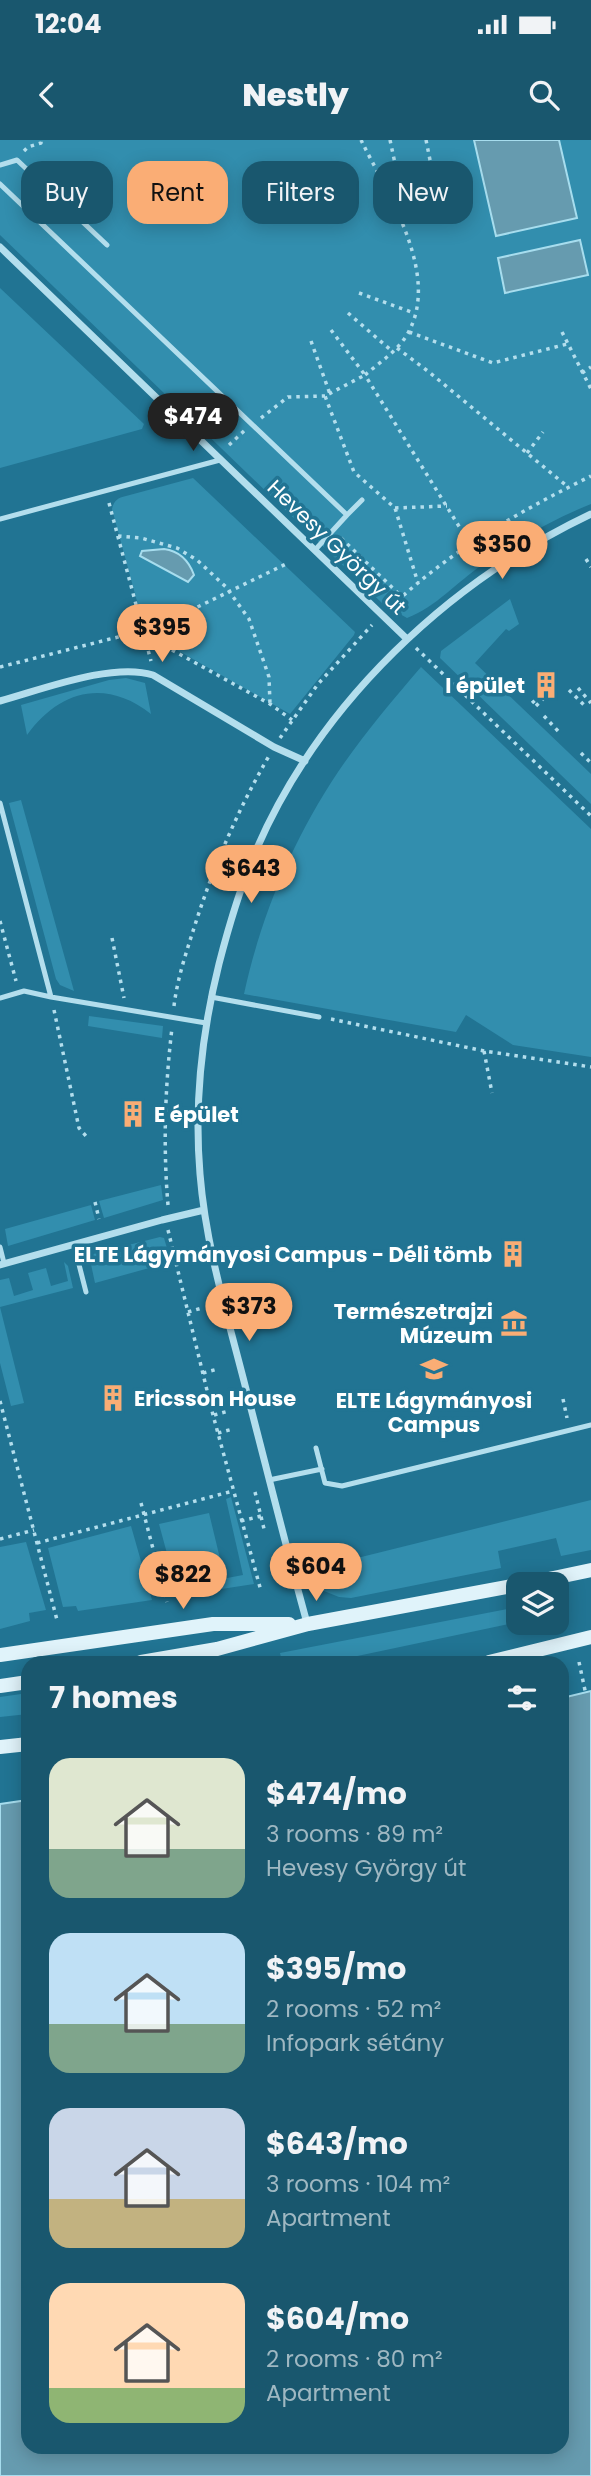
<!DOCTYPE html>
<html lang="en">
<head>
<meta charset="utf-8">
<style>
  :root { --surface:#19576e; --page:#225d73; --text:#f1f3f6; --muted:#9fb8c2; --accent:#faad75 }
  body { margin:0; font-family:Poppins,sans-serif; background:var(--page); color:var(--text); height:100vh; display:flex; flex-direction:column; font-size:26px; white-space:nowrap }
  * { box-sizing:border-box; margin:0 }
  p { font-size:23px; color:var(--muted) }
  .icon { flex:none; width:38px; height:38px; fill:none; stroke:currentColor; stroke-width:2; stroke-linecap:round; stroke-linejoin:round }
  .map { position:relative; flex:1; overflow:hidden }
  .drawer { position:absolute; left:21px; top:1516px; width:548px; height:798px; display:flex; flex-direction:column; background:var(--surface); border-radius:21px; box-shadow:0 4px 18px #0003 }
  .drawer>* { flex:none }
  .guide { position:absolute; left:21px; top:21px; width:550px; height:63px; display:flex; gap:14px }
  .controls { position:absolute; left:506px; top:1432px; display:grid; gap:14px }
  .controls a { display:grid; place-items:center; width:63px; height:63px; border-radius:14px; background:var(--surface); box-shadow:0 4px 18px #0003; font-size:35px }
  .price { position:absolute; translate:-50% -60px; padding:0 16px; border-radius:24px; background:var(--accent); color:#111; font-size:23px; line-height:46px; filter:drop-shadow(0 2px 4px #0008) }
  .price::after { content:''; position:absolute; left:50%; top:42px; width:21px; height:16px; margin-left:-10px; background:inherit; clip-path:polygon(0 0,100% 0,50% 100%) }
  .price.on { background:#222; color:#fff }
  ul { padding:0; list-style:none }
  li { display:flex; align-items:center; gap:21px; height:175px; padding:0 28px }
  li span { display:grid; place-items:center; flex:none; width:196px; height:140px; border-radius:21px; color:#555 }
  li>.icon { margin-inline-start:auto }
  span .icon { width:84px; height:84px; fill:#fffc; stroke-width:1 }
  li b { font-size:30px }
  h2 { display:flex; justify-content:space-between; align-items:center; height:84px; padding:0 28px; font-size:30px }
  .pill { padding:0 24px; border-radius:21px; background:var(--surface); box-shadow:0 4px 18px #0003; font-size:24px; line-height:63px }
  .pill.on { background:var(--accent); color:#111 }
  .status { display:flex; justify-content:space-between; align-items:center; height:49px; padding:0 35px; background:var(--surface); direction:ltr }
  .status svg { height:19px; fill:currentColor }
  header { display:flex; justify-content:space-between; align-items:center; height:91px; padding:0 28px; background:var(--surface); font-size:32px; font-weight:800 }
  .map>svg:first-child { display:block }
  .green { fill:#328eae }
  .water { fill:#669baf; stroke:#a7ddee; stroke-width:2 }
  .lines { fill:none; stroke-linecap:round; stroke-linejoin:round }
  .path { stroke:#b3deed; stroke-width:3.5; stroke-dasharray:3.5 5; stroke-linecap:butt }
  .lane { stroke:#b3deed; stroke-width:5 }
  .street { stroke:#b3deed; stroke-width:7 }
  .secondary { stroke:#e0f3fa; stroke-width:14 }
  .labels { text-anchor:middle; dominant-baseline:central; stroke-width:7; stroke-linejoin:round; paint-order:stroke }
  .street-label { font-size:21px; fill:#fff; stroke:#217493 }
  .poi-label { font-size:21px; font-weight:bold; fill:#fff; stroke:#217493; text-anchor:end }
</style>
</head>
<body>
<div class="status"><b>12:04</b><svg viewBox="0 0 49 12"><path d="M0 12V9h3v3zM5 12V6h3v6zM10 12V3h3v9zM15 12V0h3v12zM26 1h20v11H26zM47 4h2v5h-2z"/></svg></div>
<header><svg class="icon" aria-label="back" viewBox="0 0 24 24"><path d="M15 5l-7 7 7 7"/></svg>Nestly<svg class="icon" aria-label="search" viewBox="0 0 24 24"><circle cx="10" cy="10" r="6"/><path d="M15 15l6 6"/></svg></header>
<div class="map">
<svg width="591" height="2336" viewBox="0 0 591 2336">
  <rect width="100%" height="100%" fill="#217493"/>
  <path class="green" d="M0 0H591V364C553 379 515 401 482 425 457 442 436 467 407 478L384 465 0 95Z
    M0 148 144 284 142 289 0 328Z
    M193 338 355 492 354 495 290 574 170 506 149 496 144 487 112 369C114 360 118 358 126 356Z
    M510 459 519 484 509 491 506 489 475 523 591 634V664L440 518 441 511Z
    M421 527 591 689V917L513 905 466 875 456 892 244 854C261 776 293 699 338 632 363 595 392 561 421 527Z
    M126 538 145 543 151 574C106 538 59 550 27 595L21 565 109 540Z
    M21 660 69 833 74 851 60 845 56 839 9 663Z
    M89 876 163 886 162 898 88 886Z
    M161 1045 163 1060 104 1078 99 1061Z
    M91 1065 95 1080 8 1106 5 1089Z
    M160 1097 164 1098 171 1122 95 1143 89 1115Z
    M64 1122 68 1126 73 1148 0 1167V1140L9 1138 14 1156 33 1150 28 1133 46 1128 51 1146 68 1141Z
    M0 1167 24 1263 11 1266 0 1223Z
    M231 1357 254 1444 176 1456 175 1448 243 1435 226 1359Z
    M591 1360V1410L561 1416 556 1398 498 1411 501 1428 351 1458 339 1457 319 1449 329 1446 325 1426Z
    M209 1373 224 1435 175 1443 159 1384Z
    M131 1386 152 1460 78 1471 76 1466 63 1467 48 1408Z
    M26 1402 46 1470 29 1473 30 1481 0 1489V1407Z
    M518 1467V1482L329 1522H282L280 1513Z
    M28 1553V1574L0 1577V1557Z"/>
  <path class="water" d="M474 0H559L577 78 496 96Z
    M580 100 588 135 505 153 498 118Z
    M164 409C179 411 189 421 194 435L188 442 140 416 142 411Z
    M591 1551V2336H0V1664L28 1660V2306H562V1558Z"/>
  <g class="lines">
    <path class="path" d="M361 0C387 53 441 134 408 193 398 211 380 222 365 235L470 404
      M390 0 402 56 403 82
      M426 0 433 35
      M24 11 28 7 41 3V0
      M359 153 414 173
      M348 173 393 212
      M331 190 365 235 325 256 354 332 395 368 418 443
      M409 192 493 223 567 204
      M562 192 591 249
      M311 201 330 254
      M397 208 429 232 568 347
      M582 233 591 227
      M261 278 288 257 325 256
      M229 305 244 291
      M527 313 543 292
      M109 363 151 521
      M395 368 447 366
      M118 396 141 398 177 408 197 420 226 447 249 479 269 537 270 564
      M341 398 402 457
      M586 419 591 427
      M391 467C448 412 520 371 591 336
      M144 493 288 423
      M416 508 591 676
      M0 527 122 496 145 498 163 505 270 564 292 580
      M578 548 591 563
      M569 550 584 565
      M532 563 540 556
      M536 566 543 559
      M544 576 558 591
      M280 598 318 544 372 485
      M581 613 591 623
      M0 781 16 841
      M112 798 124 858
      M174 866C177 840 186 813 194 788 213 728 237 671 269 616
      M54 870 79 988 86 996
      M331 879 484 911 591 927
      M484 911 492 953
      M95 1062 99 1079
      M168 1065C163 1006 165 947 172 888
      M168 1090 213 1275 261 1451
      M188 1172 202 1168
      M203 1233 218 1229
      M563 1259 567 1278
      M0 1261 57 1480
      M214 1275 229 1271
      M218 1293 233 1289
      M255 1352 265 1393
      M141 1363 167 1462
      M241 1381 261 1376
      M0 1399 34 1390
      M37 1403 233 1351
      M579 1522 586 1555"/>
    <path class="lane" d="M0 25 17 20 107 105
      M0 44 347 375 315 410
      M347 375 362 360
      M0 379 220 320
      M0 663 51 857 206 883
      M211 857 319 877
      M0 858 24 851 51 857
      M74 1105 86 1152
      M0 1107 4 1123
      M316 1308 325 1343 342 1346 591 1285
      M269 1340 322 1329"/>
    <path class="street" d="M0 107 407 499
      M0 561C41 550 112 522 153 535L274 607 305 621
      M0 1125 162 1080 204 1070
      M307 1483C286 1407 267 1330 247 1253 229 1181 206 1109 200 1034 194 963 202 892 219 824 229 785 241 745 257 708 321 562 448 442 591 374"/>
    <path class="secondary" d="M525 1444 591 1430
      M0 1515 213 1484H289
      M141 1522 217 1509 308 1484 518 1445
      M489 1522 591 1497
      M0 1546 28 1542
      M0 1607 28 1604"/>
  </g>
  <defs>
    <symbol id="building-bare" viewBox="-9 -9 18 18"><path d="M-4-6H4V6H1V3H-1V6H-4ZM-2.5-4.3h1.7v1.8h-1.7ZM.8-4.3h1.7v1.8H.8ZM-2.5-1h1.7V.8h-1.7ZM.8-1h1.7V.8H.8Z" fill="#faad75" stroke="#217493" stroke-width="2.5" paint-order="stroke"/></symbol>
    <symbol id="museum-bare" viewBox="-9 -9 18 18"><path d="M0-6L6-3V-2H-6V-3ZM-5-1h2V3h-2ZM-1-1h2V3h-2ZM3-1h2V3H3ZM-6 4H6V6H-6Z" fill="#faad75" stroke="#217493" stroke-width="2.5" paint-order="stroke"/></symbol>
    <symbol id="university-bare" viewBox="-9 -9 18 18"><path d="M0-5L7-2L0 1L-7-2ZM-4 1L0 2.5L4 1V4Q0 6-4 4Z" fill="#faad75" stroke="#217493" stroke-width="2.5" paint-order="stroke"/></symbol>
  </defs>
  <g fill-rule="evenodd">
    <use href="#building-bare" x="527" y="526" width="38" height="38"/>
    <use href="#building-bare" x="114" y="955" width="38" height="38"/>
    <use href="#building-bare" x="494" y="1095" width="38" height="38"/>
    <use href="#museum-bare" x="495" y="1164" width="38" height="38"/>
    <use href="#university-bare" x="415" y="1210" width="38" height="38"/>
    <use href="#building-bare" x="94" y="1239" width="38" height="38"/>
  </g>
  <g class="labels">
    <g class="street-label">
      <text transform="translate(337 407) rotate(44)">Hevesy György út</text>
    </g>
    <g class="poi-label">
      <text x="525" y="545">I épület</text>
      <text x="154" y="974" text-anchor="start">E épület</text>
      <text x="492" y="1114">ELTE Lágymányosi Campus - Déli tömb</text>
      <text x="493" y="1171">Természetrajzi<tspan x="493" dy="24">Múzeum</tspan></text>
      <text x="134" y="1258" text-anchor="start">Ericsson House</text>
      <text x="434" y="1260" text-anchor="middle">ELTE Lágymányosi<tspan x="434" dy="24">Campus</tspan></text>
    </g>
  </g>
</svg>
<div class="controls">
<a><svg class="icon" aria-label="layers" viewBox="0 0 24 24"><path d="M12 4l9 5-9 5-9-5zM3 14l9 5 9-5"/></svg></a>
</div>
<b class="price on" style="left:193px;top:313px">$474</b>
<b class="price" style="left:502px;top:441px">$350</b>
<b class="price" style="left:162px;top:524px">$395</b>
<b class="price" style="left:251px;top:765px">$643</b>
<b class="price" style="left:249px;top:1203px">$373</b>
<b class="price" style="left:316px;top:1463px">$604</b>
<b class="price" style="left:183px;top:1471px">$822</b>
<div class="guide">
<a class="pill">Buy</a>
<a class="pill on">Rent</a>
<a class="pill">Filters</a>
<a class="pill">New</a>
</div>
<section class="drawer">
<h2>7 homes<svg class="icon" aria-label="filters" viewBox="0 0 24 24"><path d="M4 7h16M4 17h16"/><circle cx="9" cy="7" r="2"/><circle cx="15" cy="17" r="2"/></svg></h2>
<ul>
<li><span style="background:linear-gradient(#dfe7d0 65%,#7fa58c 0)"><svg class="icon" aria-label="home" viewBox="0 0 24 24"><path d="M3 11l9-7 9 7M6 9v11h12V9"/></svg></span><div><b>$474/mo</b><p>3 rooms · 89 m²</p><p>Hevesy György út</p></div></li>
<li><span style="background:linear-gradient(#bfe0f5 65%,#7fa58c 0)"><svg class="icon" aria-label="home" viewBox="0 0 24 24"><path d="M3 11l9-7 9 7M6 9v11h12V9"/></svg></span><div><b>$395/mo</b><p>2 rooms · 52 m²</p><p>Infopark sétány</p></div></li>
<li><span style="background:linear-gradient(#c9d6e8 65%,#c2b280 0)"><svg class="icon" aria-label="home" viewBox="0 0 24 24"><path d="M3 11l9-7 9 7M6 9v11h12V9"/></svg></span><div><b>$643/mo</b><p>3 rooms · 104 m²</p><p>Apartment</p></div></li>
<li><span style="background:linear-gradient(#ffd9b3 75%,#8fb573 0)"><svg class="icon" aria-label="home" viewBox="0 0 24 24"><path d="M3 11l9-7 9 7M6 9v11h12V9"/></svg></span><div><b>$604/mo</b><p>2 rooms · 80 m²</p><p>Apartment</p></div></li>
</ul>
</section>
</div>
</body>
</html>
